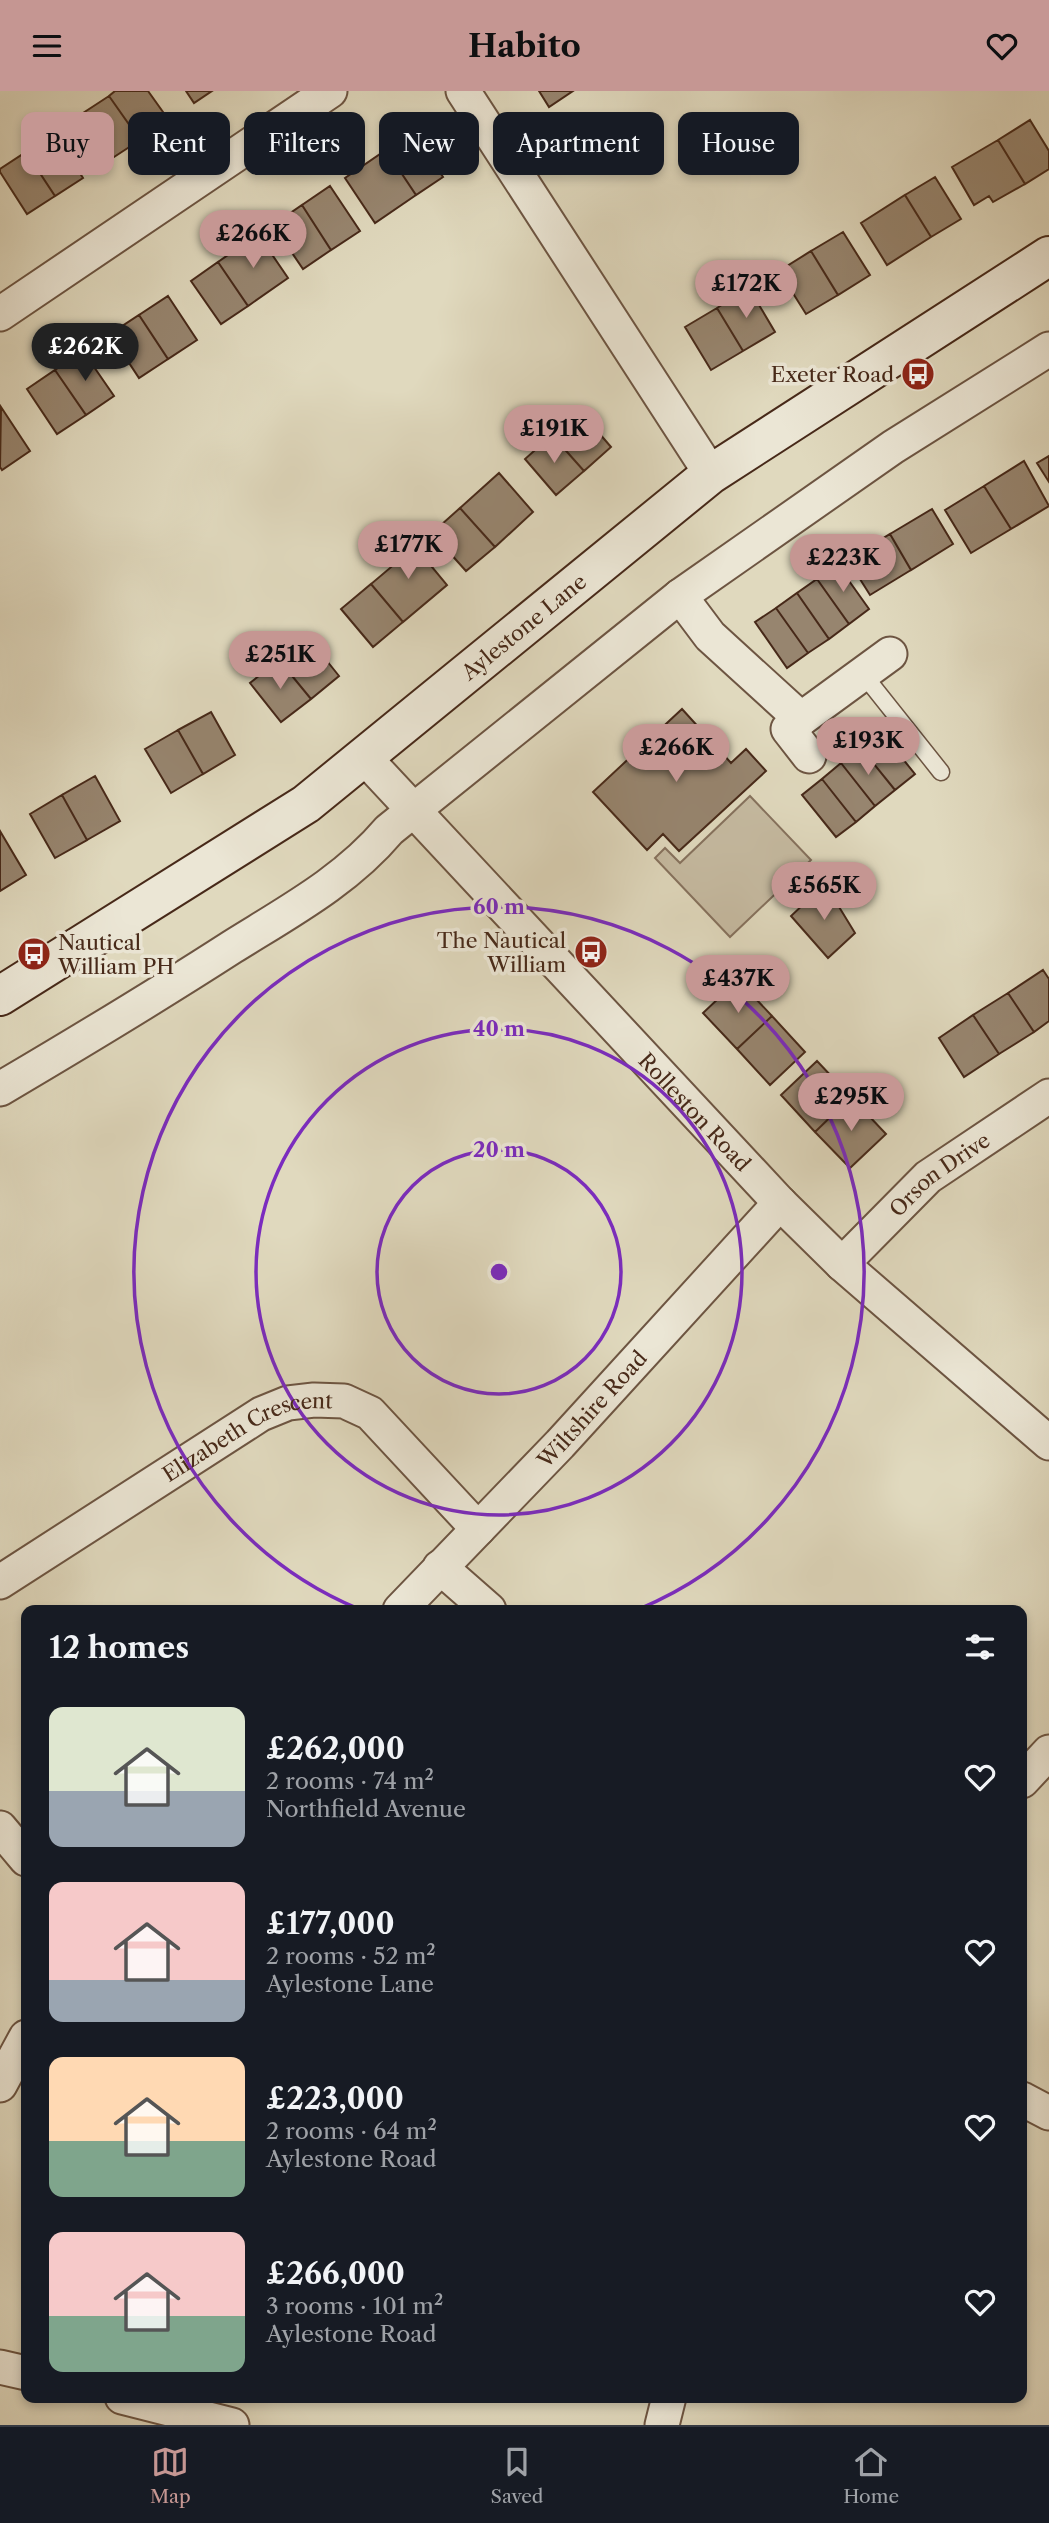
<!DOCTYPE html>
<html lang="en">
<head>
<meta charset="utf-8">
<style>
  :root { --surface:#171b24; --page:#242831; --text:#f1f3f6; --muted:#9ea1a6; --line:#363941; --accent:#c59692 }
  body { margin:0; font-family:"Libre Caslon Text",serif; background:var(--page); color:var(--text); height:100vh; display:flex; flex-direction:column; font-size:26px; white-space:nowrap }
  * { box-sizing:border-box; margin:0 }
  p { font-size:23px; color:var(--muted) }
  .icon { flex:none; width:38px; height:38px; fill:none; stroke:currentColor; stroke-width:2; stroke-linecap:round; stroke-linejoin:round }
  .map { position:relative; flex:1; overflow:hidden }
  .side { position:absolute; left:21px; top:1514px; width:1006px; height:798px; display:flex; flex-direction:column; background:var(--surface); border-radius:14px; box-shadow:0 4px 10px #0003 }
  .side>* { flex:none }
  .guide { position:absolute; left:21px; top:21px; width:1008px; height:63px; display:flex; gap:14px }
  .price { position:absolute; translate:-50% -60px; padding:0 16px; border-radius:24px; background:var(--accent); color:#111; font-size:23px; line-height:46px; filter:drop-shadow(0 2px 4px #0008) }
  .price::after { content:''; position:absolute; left:50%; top:42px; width:21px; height:16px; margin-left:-10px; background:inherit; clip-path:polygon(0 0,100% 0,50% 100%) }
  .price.current { background:#222; color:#fff }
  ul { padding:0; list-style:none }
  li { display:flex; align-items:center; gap:21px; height:175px; padding:0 28px }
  li span { display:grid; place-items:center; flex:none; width:196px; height:140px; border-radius:14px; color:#555 }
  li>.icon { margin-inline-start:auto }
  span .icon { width:84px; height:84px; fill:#fffc; stroke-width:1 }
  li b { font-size:30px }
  h2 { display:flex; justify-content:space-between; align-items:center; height:84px; padding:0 28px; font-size:30px }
  .pill { padding:0 24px; border-radius:14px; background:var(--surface); box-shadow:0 4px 10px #0003; font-size:24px; line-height:63px }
  .pill.current { background:var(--accent); color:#111 }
  header { display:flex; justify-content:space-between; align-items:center; height:91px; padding:0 28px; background:var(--accent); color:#111; font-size:32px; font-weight:700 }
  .dock { display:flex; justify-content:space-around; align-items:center; height:98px; border-top:2px solid var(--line); background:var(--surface); font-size:19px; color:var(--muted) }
  .dock a { display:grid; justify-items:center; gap:4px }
  .dock .current { color:var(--accent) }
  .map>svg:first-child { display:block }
  .green { fill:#c6bba2; stroke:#86725e; stroke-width:2 }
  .building { fill:#97856f; stroke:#472919; stroke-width:2 }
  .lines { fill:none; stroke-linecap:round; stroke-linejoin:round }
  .lane-casing { stroke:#6d5542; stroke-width:19 }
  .street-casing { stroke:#6d5542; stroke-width:37 }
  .secondary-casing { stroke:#472919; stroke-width:42 }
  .lane { stroke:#ebe6d5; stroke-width:16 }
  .street { stroke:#ebe6d5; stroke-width:33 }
  .secondary { stroke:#ebe6d5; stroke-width:38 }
  .ring { fill:none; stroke:#7b2cbf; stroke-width:3.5 }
  .labels { text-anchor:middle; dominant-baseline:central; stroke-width:7; stroke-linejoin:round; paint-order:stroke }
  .poi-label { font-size:21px; fill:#472919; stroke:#ebe6d5; text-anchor:end }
  .street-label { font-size:21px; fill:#472919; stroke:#ebe6d5 }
  .centre { fill:#7b2cbf; stroke:#ebe6d5; stroke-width:3.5 }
  .ring-label { font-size:21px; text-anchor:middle; font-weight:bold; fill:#7b2cbf; stroke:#ebe6d5; stroke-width:7; stroke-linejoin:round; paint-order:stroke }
</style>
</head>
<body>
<header><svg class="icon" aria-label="menu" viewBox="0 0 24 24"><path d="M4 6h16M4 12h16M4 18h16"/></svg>Habito<svg class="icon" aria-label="heart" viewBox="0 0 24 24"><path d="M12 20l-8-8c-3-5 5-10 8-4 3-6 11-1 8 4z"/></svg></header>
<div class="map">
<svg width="1049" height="2334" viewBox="0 0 1049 2334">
  <rect width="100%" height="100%" fill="#e0d9be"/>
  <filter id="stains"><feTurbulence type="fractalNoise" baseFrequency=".00286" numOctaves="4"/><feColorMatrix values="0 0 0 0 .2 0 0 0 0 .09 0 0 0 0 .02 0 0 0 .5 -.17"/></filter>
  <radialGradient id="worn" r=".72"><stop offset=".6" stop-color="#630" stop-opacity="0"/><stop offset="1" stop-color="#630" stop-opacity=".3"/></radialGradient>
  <path class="green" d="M750 705 811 769 730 846 655 767 665 757 680 772Z"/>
  <path class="building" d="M115 0H148L168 28 140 49 109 5Z
    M186 0H212L194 12Z
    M539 0H573L549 16Z
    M109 5 140 49 111 68 80 24Z
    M1030 29 1049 60V78L1025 93 998 49Z
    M413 41 443 86 416 104 386 59Z
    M54 42 83 87 55 105 26 61Z
    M998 49 1025 93 993 111 989 105 974 114 952 76Z
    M386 59 416 104 375 132 345 87Z
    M26 61 55 105 27 123 0 81V78Z
    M935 86 961 128 931 146 905 104Z
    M330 95 360 140 331 159 302 114Z
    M905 104 931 146 887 174 861 132Z
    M302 114 331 159 303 178 273 134Z
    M843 141 870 184 838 204 811 160Z
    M258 143 288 187 248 215 218 171Z
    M811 160 838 204 806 223 779 180Z
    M218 171 248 215 221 233 191 190Z
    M749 197 775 241 743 260 717 217Z
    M168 205 197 249 168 268 139 224Z
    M717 217 743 260 711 279 685 236Z
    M139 224 168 268 139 287 110 243Z
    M83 260 114 305 86 324 55 279Z
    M55 279 86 324 57 343 27 298Z
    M1 316 30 360 2 379 0 376Z
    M580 320 611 356 584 380 552 344Z
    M552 344 584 380 556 404 525 368Z
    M1049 365V391L1037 372Z
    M1024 370 1049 415 1011 438 984 395Z
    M499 382 533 421 495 456 460 417Z
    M984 395 1011 438 971 462 945 419Z
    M460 417 495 456 466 480 432 442Z
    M932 418 953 453 911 479 890 443Z
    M890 443 911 479 870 504 848 469Z
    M408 447 447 494 403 531 371 493 396 472 389 464Z
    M837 473 869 518 849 533 817 488Z
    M817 488 849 533 829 548 797 502Z
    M371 493 403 531 373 556 341 518Z
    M797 502 829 548 808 562 776 517Z
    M776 517 808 562 787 577 755 531Z
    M307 545 339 585 311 608 279 569Z
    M279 569 311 608 281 631 250 592Z
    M682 618 731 672 746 658 766 680 679 760 663 743 647 759 593 701Z
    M211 621 235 664 203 683 178 639Z
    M178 639 203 683 171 702 145 658Z
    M881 641 915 683 895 699 861 657Z
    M861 657 895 699 875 715 841 672Z
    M841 672 875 715 856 731 822 688Z
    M95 685 120 730 87 749 62 704Z
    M822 688 856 731 836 746 802 704Z
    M62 704 87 749 55 767 30 723Z
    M0 740 26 784 0 800Z
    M825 793 855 842 828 867 791 825Z
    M1043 879 1049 888V930L1034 941 1008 902Z
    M738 889 772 925 737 958 703 922Z
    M1008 902 1034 941 999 963 973 924Z
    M973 924 999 963 964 986 939 947Z
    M772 925 805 961 770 994 737 958Z
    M817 970 851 1006 815 1041 781 1004Z
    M851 1006 886 1043 850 1077 815 1041Z"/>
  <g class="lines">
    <defs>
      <path id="lane" d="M863 583 941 681"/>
      <g id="street">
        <path d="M463 0 711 383"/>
        <path d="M0 223 330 0"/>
        <path d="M680 505 710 545 801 628 890 563"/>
        <path d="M801 628 788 638 809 665"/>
        <path id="s1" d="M364 666 780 1112 842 1173 1049 1352"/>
        <path d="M0 998C78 952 156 905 232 856 288 821 346 790 389 739L680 505 893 356 1049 258"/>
        <path id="s2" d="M842 1173 928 1086 1049 1005"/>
        <path d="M440 1476 489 1519"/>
        <path id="s3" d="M0 1491 261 1323 288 1312 314 1309 344 1310 370 1322 478 1438"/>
        <path id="s4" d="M400 1519 560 1353 780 1112"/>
        <path d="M1022 1690 1049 1661"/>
        <path d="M0 1737 26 1768"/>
        <path d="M0 1994 26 1946"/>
        <path d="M1022 2008 1049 2022"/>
        <path d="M0 2276 26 2282"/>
        <path d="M122 2306 232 2334"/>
        <path d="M662 2334 669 2306"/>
      </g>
      <g id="secondary">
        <path id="s5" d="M0 905 306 713 711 383 1049 165"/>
      </g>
    </defs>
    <use href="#lane" class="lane-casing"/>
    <use href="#street" class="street-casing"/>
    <use href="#secondary" class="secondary-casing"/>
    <use href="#lane" class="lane"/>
    <use href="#street" class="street"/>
    <use href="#secondary" class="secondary"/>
  </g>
  <g class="ring">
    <circle cx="499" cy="1181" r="122"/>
    <circle cx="499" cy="1181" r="243"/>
    <path d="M359 1518A365 365 0 1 1 639 1518"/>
  </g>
  <defs>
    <symbol id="bus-disc" viewBox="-11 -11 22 22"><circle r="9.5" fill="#8f2418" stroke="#ebe6d5"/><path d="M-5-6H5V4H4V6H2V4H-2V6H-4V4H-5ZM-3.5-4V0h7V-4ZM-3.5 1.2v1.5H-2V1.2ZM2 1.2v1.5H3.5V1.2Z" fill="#fff"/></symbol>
  </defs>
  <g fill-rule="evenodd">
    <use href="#bus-disc" x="899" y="264" width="38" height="38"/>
    <use href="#bus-disc" x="572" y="842" width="38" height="38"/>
    <use href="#bus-disc" x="15" y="844" width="38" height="38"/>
  </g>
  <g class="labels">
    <g class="poi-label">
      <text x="894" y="283">Exeter Road</text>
      <text x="566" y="849">The Nautical<tspan x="566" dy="24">William</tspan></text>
      <text x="58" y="851" text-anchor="start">Nautical<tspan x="58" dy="24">William PH</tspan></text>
    </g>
    <g class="street-label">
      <text stroke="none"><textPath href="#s5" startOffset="642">Aylestone Lane</textPath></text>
      <text stroke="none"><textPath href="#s1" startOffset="485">Rolleston Road</textPath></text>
      <text stroke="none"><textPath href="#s2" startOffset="133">Orson Drive</textPath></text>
      <text stroke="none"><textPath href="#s4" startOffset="278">Wiltshire Road</textPath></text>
      <text stroke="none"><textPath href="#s3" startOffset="290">Elizabeth Crescent</textPath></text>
    </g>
  </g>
  <circle cx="499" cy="1181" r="10" class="centre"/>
  <g class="ring-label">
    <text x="499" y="823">60 m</text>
    <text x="499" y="945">40 m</text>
    <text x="499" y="1066">20 m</text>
  </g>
  <rect width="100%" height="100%" filter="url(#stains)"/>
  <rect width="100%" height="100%" fill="url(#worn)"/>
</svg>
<b class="price" style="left:253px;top:179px">£266K</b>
<b class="price" style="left:746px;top:229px">£172K</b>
<b class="price current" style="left:85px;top:292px">£262K</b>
<b class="price" style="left:554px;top:374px">£191K</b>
<b class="price" style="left:408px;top:490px">£177K</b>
<b class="price" style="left:843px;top:503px">£223K</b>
<b class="price" style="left:280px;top:600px">£251K</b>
<b class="price" style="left:868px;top:686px">£193K</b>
<b class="price" style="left:676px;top:693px">£266K</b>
<b class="price" style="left:824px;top:831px">£565K</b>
<b class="price" style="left:738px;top:924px">£437K</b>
<b class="price" style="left:851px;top:1042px">£295K</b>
<div class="guide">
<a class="pill current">Buy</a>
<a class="pill">Rent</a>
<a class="pill">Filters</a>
<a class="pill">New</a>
<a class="pill">Apartment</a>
<a class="pill">House</a>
</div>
<section class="side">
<h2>12 homes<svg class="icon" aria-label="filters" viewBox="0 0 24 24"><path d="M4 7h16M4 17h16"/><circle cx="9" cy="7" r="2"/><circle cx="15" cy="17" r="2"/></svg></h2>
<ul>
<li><span style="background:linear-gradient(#dfe7d0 60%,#9aa5b1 0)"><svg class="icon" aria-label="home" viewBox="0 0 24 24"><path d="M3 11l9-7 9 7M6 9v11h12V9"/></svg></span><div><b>£262,000</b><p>2 rooms · 74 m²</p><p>Northfield Avenue</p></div><svg class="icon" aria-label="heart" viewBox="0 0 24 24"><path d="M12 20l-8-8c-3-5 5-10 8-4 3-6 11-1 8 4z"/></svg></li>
<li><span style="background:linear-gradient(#f6c9c9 70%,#9aa5b1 0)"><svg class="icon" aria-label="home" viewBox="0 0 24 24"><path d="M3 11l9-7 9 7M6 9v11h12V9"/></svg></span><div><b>£177,000</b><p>2 rooms · 52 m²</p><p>Aylestone Lane</p></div><svg class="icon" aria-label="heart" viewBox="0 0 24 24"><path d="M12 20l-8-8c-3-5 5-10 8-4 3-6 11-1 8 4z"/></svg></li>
<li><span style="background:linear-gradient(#ffd9b3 60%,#7fa58c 0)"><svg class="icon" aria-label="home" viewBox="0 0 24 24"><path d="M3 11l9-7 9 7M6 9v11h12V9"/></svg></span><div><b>£223,000</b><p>2 rooms · 64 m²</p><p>Aylestone Road</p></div><svg class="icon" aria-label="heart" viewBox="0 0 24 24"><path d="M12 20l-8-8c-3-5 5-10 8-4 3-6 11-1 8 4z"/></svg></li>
<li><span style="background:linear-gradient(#f6c9c9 60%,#7fa58c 0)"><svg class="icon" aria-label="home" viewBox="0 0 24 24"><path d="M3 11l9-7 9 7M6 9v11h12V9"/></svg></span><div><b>£266,000</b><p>3 rooms · 101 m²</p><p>Aylestone Road</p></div><svg class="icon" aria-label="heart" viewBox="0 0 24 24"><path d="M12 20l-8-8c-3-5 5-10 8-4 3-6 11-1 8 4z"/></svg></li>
</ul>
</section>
</div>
<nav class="dock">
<a class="current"><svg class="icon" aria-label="map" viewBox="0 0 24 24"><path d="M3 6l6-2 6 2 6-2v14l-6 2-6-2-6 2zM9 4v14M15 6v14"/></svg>Map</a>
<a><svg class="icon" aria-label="saved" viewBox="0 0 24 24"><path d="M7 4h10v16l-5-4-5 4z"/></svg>Saved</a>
<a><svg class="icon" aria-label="home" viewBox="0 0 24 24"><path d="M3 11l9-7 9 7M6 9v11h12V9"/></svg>Home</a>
</nav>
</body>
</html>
